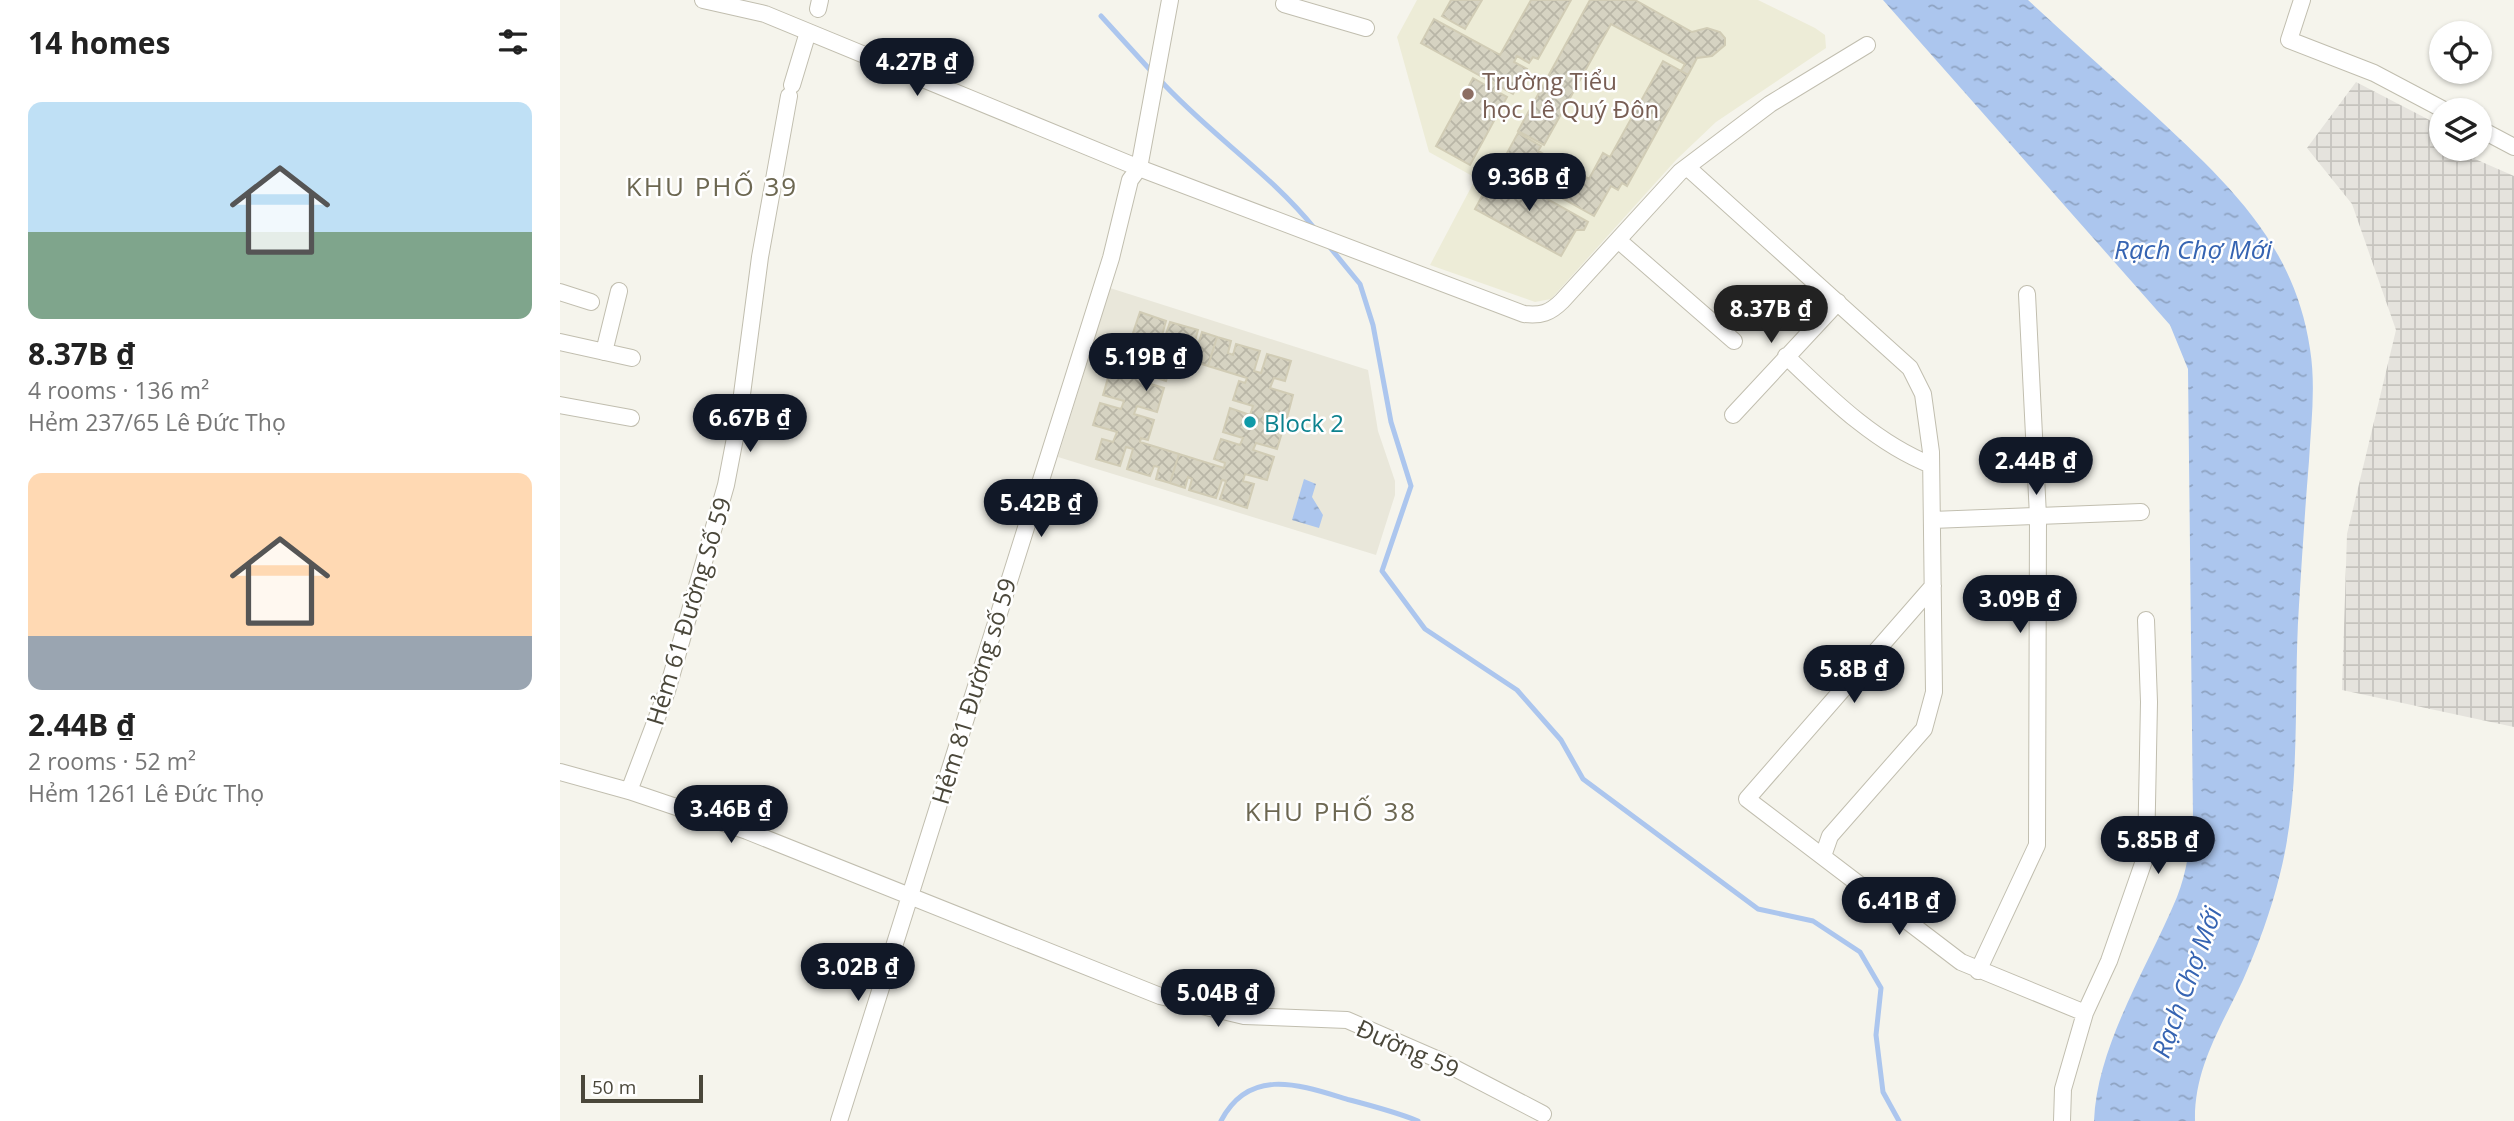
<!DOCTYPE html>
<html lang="en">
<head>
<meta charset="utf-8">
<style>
  :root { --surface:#fff; --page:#f2f2f2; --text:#222; --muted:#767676; --accent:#111827 }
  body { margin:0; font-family:"Open Sans",sans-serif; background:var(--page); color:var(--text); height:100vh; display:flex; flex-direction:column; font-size:26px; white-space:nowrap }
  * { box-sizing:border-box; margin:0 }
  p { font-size:23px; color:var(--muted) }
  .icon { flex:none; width:38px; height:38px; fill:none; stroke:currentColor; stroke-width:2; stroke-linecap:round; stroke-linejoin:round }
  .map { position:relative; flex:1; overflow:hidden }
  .drawer { display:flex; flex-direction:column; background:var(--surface); width:560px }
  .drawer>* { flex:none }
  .fabs { position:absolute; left:1869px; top:21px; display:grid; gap:14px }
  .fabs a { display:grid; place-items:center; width:63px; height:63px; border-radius:50%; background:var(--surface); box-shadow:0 2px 5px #0004; font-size:35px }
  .scale { position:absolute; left:21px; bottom:18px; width:122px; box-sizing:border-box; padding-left:7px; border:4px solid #4a473a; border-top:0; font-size:19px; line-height:24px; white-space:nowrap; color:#4a473a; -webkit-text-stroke:5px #fff; paint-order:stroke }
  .price { position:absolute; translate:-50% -60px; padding:0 16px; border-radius:24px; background:var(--accent); color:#fff; font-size:23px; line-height:46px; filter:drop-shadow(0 2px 4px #0008) }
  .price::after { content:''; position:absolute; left:50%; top:42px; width:21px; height:16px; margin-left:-10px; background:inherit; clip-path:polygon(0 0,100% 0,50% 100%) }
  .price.selected { background:#222; color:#fff }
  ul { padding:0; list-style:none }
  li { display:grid; align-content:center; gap:14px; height:371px; padding:0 28px }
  li span { display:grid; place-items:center; height:217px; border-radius:14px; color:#555 }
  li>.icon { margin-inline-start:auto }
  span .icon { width:126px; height:126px; fill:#fffc; stroke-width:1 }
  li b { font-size:30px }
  h2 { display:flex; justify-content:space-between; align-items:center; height:84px; padding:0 28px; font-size:30px }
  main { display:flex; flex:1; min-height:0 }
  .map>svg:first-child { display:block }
  .residential { fill:#e9e7da }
  .industrial { fill:url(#industrial-grid) }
  .education { fill:#edecd7 }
  .water { fill:url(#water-ripples) }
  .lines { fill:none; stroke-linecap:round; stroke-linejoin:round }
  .stream { stroke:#acc6ee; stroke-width:5 }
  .building { fill:url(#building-cross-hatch); stroke:#d1ccb5; stroke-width:2 }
  .minor-casing { stroke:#c1beaf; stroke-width:18 }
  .minor { stroke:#fff; stroke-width:16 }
  .education-dot { fill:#8d6e63; stroke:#fff; stroke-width:2.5 }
  .culture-dot { fill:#0f9aa8; stroke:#fff; stroke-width:2.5 }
  .labels { text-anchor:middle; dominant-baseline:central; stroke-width:5; stroke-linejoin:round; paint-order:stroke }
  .education-label { font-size:24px; fill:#785e54; stroke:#fff; text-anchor:start }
  .culture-label { font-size:24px; fill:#0d838f; stroke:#fff; text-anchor:start }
  .street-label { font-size:24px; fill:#4a473a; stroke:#fff }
  .neighbourhood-label { font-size:26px; letter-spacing:2px; fill:#6c6751; stroke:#fff }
  .water-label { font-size:26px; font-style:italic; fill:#3664b2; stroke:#fff }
</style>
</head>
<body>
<main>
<section class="drawer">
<h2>14 homes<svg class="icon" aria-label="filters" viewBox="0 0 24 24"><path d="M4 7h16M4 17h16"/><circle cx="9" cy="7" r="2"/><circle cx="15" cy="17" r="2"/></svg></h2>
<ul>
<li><span style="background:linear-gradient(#bfe0f5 60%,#7fa58c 0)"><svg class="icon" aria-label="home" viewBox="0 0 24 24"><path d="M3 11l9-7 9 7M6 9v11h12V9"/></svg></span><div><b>8.37B ₫</b><p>4 rooms · 136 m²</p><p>Hẻm 237/65 Lê Đức Thọ</p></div></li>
<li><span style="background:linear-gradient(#ffd9b3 75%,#9aa5b1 0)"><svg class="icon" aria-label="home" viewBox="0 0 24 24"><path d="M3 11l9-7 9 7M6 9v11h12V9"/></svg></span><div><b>2.44B ₫</b><p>2 rooms · 52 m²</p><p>Hẻm 1261 Lê Đức Thọ</p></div></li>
</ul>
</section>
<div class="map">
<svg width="1954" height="1121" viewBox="0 0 1954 1121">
  <defs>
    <pattern id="industrial-grid" width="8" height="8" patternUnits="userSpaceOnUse" patternTransform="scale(1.75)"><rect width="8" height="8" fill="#e5e3dd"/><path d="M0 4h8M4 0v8" fill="none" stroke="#c6c4be"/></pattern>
    <pattern id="water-ripples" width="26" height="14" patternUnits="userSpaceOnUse" patternTransform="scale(1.75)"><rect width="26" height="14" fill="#acc6ee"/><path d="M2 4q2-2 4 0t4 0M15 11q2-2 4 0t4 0" fill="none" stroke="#8ea3c2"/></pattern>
    <pattern id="building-cross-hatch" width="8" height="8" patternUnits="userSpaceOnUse" patternTransform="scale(1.75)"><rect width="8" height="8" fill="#d6d3c2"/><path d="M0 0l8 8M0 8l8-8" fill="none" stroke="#b9b6a7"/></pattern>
  </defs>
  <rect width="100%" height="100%" fill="#f5f4ec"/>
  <path class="residential" d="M550 288 808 370 818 431 835 481V495L816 555 498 457Z"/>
  <path class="industrial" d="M1796 82 1881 126V149H1918L1915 159 1954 176V727L1782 690 1787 534 1836 330 1792 204 1747 148Z"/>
  <path class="education" d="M857 0H1198L1255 28 1265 35 1266 48 1156 122 1116 160 991 299 975 302 870 265 916 178 869 152 837 37Z"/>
  <path class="water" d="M1323 0H1468C1508 37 1549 74 1589 110 1664 180 1734 241 1750 349 1756 386 1751 424 1749 461 1745 509 1742 557 1739 605 1733 694 1742 787 1720 874 1711 911 1698 946 1683 980 1661 1027 1634 1068 1635 1121H1534C1537 1045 1588 967 1617 897 1627 872 1630 845 1633 819L1628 369 1610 325Z
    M744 479 756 484 752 497 763 515 759 528 732 520Z"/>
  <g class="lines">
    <path class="stream" d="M541 16 592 72
      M599 79C648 133 710 173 755 229
      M768 245 800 284 813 325 831 422 851 486 822 571 865 629 957 690 1001 740 1023 779 1198 909 1253 921 1300 952 1321 988 1316 1035 1323 1092 1339 1121
      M661 1121C690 1065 743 1086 790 1100 813 1106 836 1112 858 1121"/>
  </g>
  <path class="building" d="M891 0H922L905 29 882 16Z
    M971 0H1011L978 59 973 57 969 63 957 56 954 62 967 69 953 94 861 43 874 19 940 55Z
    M1030 0H1075L1132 32 1147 28 1160 32 1165 38V45L1152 56 1137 58 1128 75 1121 71 1125 64 1051 24 984 145 958 131Z
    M1103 61 1128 75 1067 186 1062 183 1058 190 1051 186 1034 216 941 164 958 133 981 146 978 151 1029 179 1043 153 1050 157Z
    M913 78 927 86 929 81 937 85 934 90 947 97 910 165 876 146Z
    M936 170 1028 222 1024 230H1016L1001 256 915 209Z
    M580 312 606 321 601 339 604 340 610 322 638 330 635 341 639 342 642 332 657 337 648 366 603 352 601 358 612 361 606 381 587 375 584 382 604 388 597 412 577 406 574 414 594 420 588 440 581 438 580 442 619 454 610 483 596 479 599 467 594 466 590 476 567 469 573 449 566 447 560 466 536 459 542 439 553 442 557 432 533 425 540 403 561 409 564 401 543 395 550 371 571 377 574 370 552 363 560 340 581 346 584 339 572 336Z
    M657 337 671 341 668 353 673 355 676 344 700 351 694 371 701 373 707 354 731 361 725 381 714 378 710 388 733 395 727 418 705 411 703 419 724 426 717 449 696 443 693 450 714 457 707 480 685 474 683 481 694 484 687 508 660 499 666 481 662 480 656 498 629 490 632 479 628 477 625 488 610 483 619 454 664 468 665 463 654 459 661 439 680 445 683 438 663 432 670 408 690 415 693 406 673 400 679 381 685 383 687 378 648 366Z"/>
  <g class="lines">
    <defs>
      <path id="minor" d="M143 0 205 14 579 168 964 314C981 316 990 313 1002 301L1120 172 1210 104 1307 45
        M1742 0 1729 40 1814 73 1884 110
        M724 4 806 28
        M258 9 260 0
        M232 85 248 32
        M1920 129 1954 147
        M1127 167 1350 368 1363 394 1371 452 1374 692 1364 729 1270 836 1263 856
        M1058 240 1174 341
        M0 292 31 302
        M0 342 72 358
        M44 352 59 291
        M1226 356C1269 397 1315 443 1371 465
        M0 405 71 418
        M1173 415 1278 302
        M1372 520 1581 512
        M1373 586 1187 799 1401 962 1525 1013
        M0 772 69 791 187 831 600 996 684 1016 787 1020 879 1060 983 1114
        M69 791 107 691 166 485 179 417 200 257 229 96
        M1418 971 1477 845 1478 516 1467 294
        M279 1121 551 258 570 180 579 168 610 0
        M1502 1121 1503 1089 1525 1013 1549 961 1586 855 1589 702 1586 620"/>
    </defs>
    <use href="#minor" class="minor-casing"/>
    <use href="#minor" class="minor"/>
  </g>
  <circle class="education-dot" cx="908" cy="94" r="7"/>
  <circle class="culture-dot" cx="690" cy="422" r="7"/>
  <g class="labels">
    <g class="education-label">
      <text x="922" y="80">Trường Tiểu<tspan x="922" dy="28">học Lê Quý Đôn</tspan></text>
    </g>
    <g class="culture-label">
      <text x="704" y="422">Block 2</text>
    </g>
    <g class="street-label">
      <text transform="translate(128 611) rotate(-73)">Hẻm 61 Đường Số 59</text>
      <text transform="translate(413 691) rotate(-73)">Hẻm 81 Đường số 59</text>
      <text transform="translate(848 1048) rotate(24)">Đường 59</text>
    </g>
    <g class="neighbourhood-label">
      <text x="152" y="186">KHU PHỐ 39</text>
      <text x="771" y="811">KHU PHỐ 38</text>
    </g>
    <g class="water-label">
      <text x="1633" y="249">Rạch Chợ Mới</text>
      <text transform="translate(1626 982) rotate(-70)">Rạch Chợ Mới</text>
    </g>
  </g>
</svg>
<div class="fabs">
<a><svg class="icon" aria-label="locate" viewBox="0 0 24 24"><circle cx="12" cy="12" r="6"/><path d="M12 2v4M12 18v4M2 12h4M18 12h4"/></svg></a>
<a><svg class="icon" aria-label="layers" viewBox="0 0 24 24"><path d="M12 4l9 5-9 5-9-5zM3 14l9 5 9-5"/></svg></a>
</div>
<div class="scale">50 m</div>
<b class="price" style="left:357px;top:98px">4.27B ₫</b>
<b class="price" style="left:969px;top:213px">9.36B ₫</b>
<b class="price selected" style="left:1211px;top:345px">8.37B ₫</b>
<b class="price" style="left:586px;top:393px">5.19B ₫</b>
<b class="price" style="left:190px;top:454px">6.67B ₫</b>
<b class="price" style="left:1476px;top:497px">2.44B ₫</b>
<b class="price" style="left:481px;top:539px">5.42B ₫</b>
<b class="price" style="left:1460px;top:635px">3.09B ₫</b>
<b class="price" style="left:1294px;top:705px">5.8B ₫</b>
<b class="price" style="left:171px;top:845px">3.46B ₫</b>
<b class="price" style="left:1598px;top:876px">5.85B ₫</b>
<b class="price" style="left:1339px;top:937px">6.41B ₫</b>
<b class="price" style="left:298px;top:1003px">3.02B ₫</b>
<b class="price" style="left:658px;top:1029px">5.04B ₫</b>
</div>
</main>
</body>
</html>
